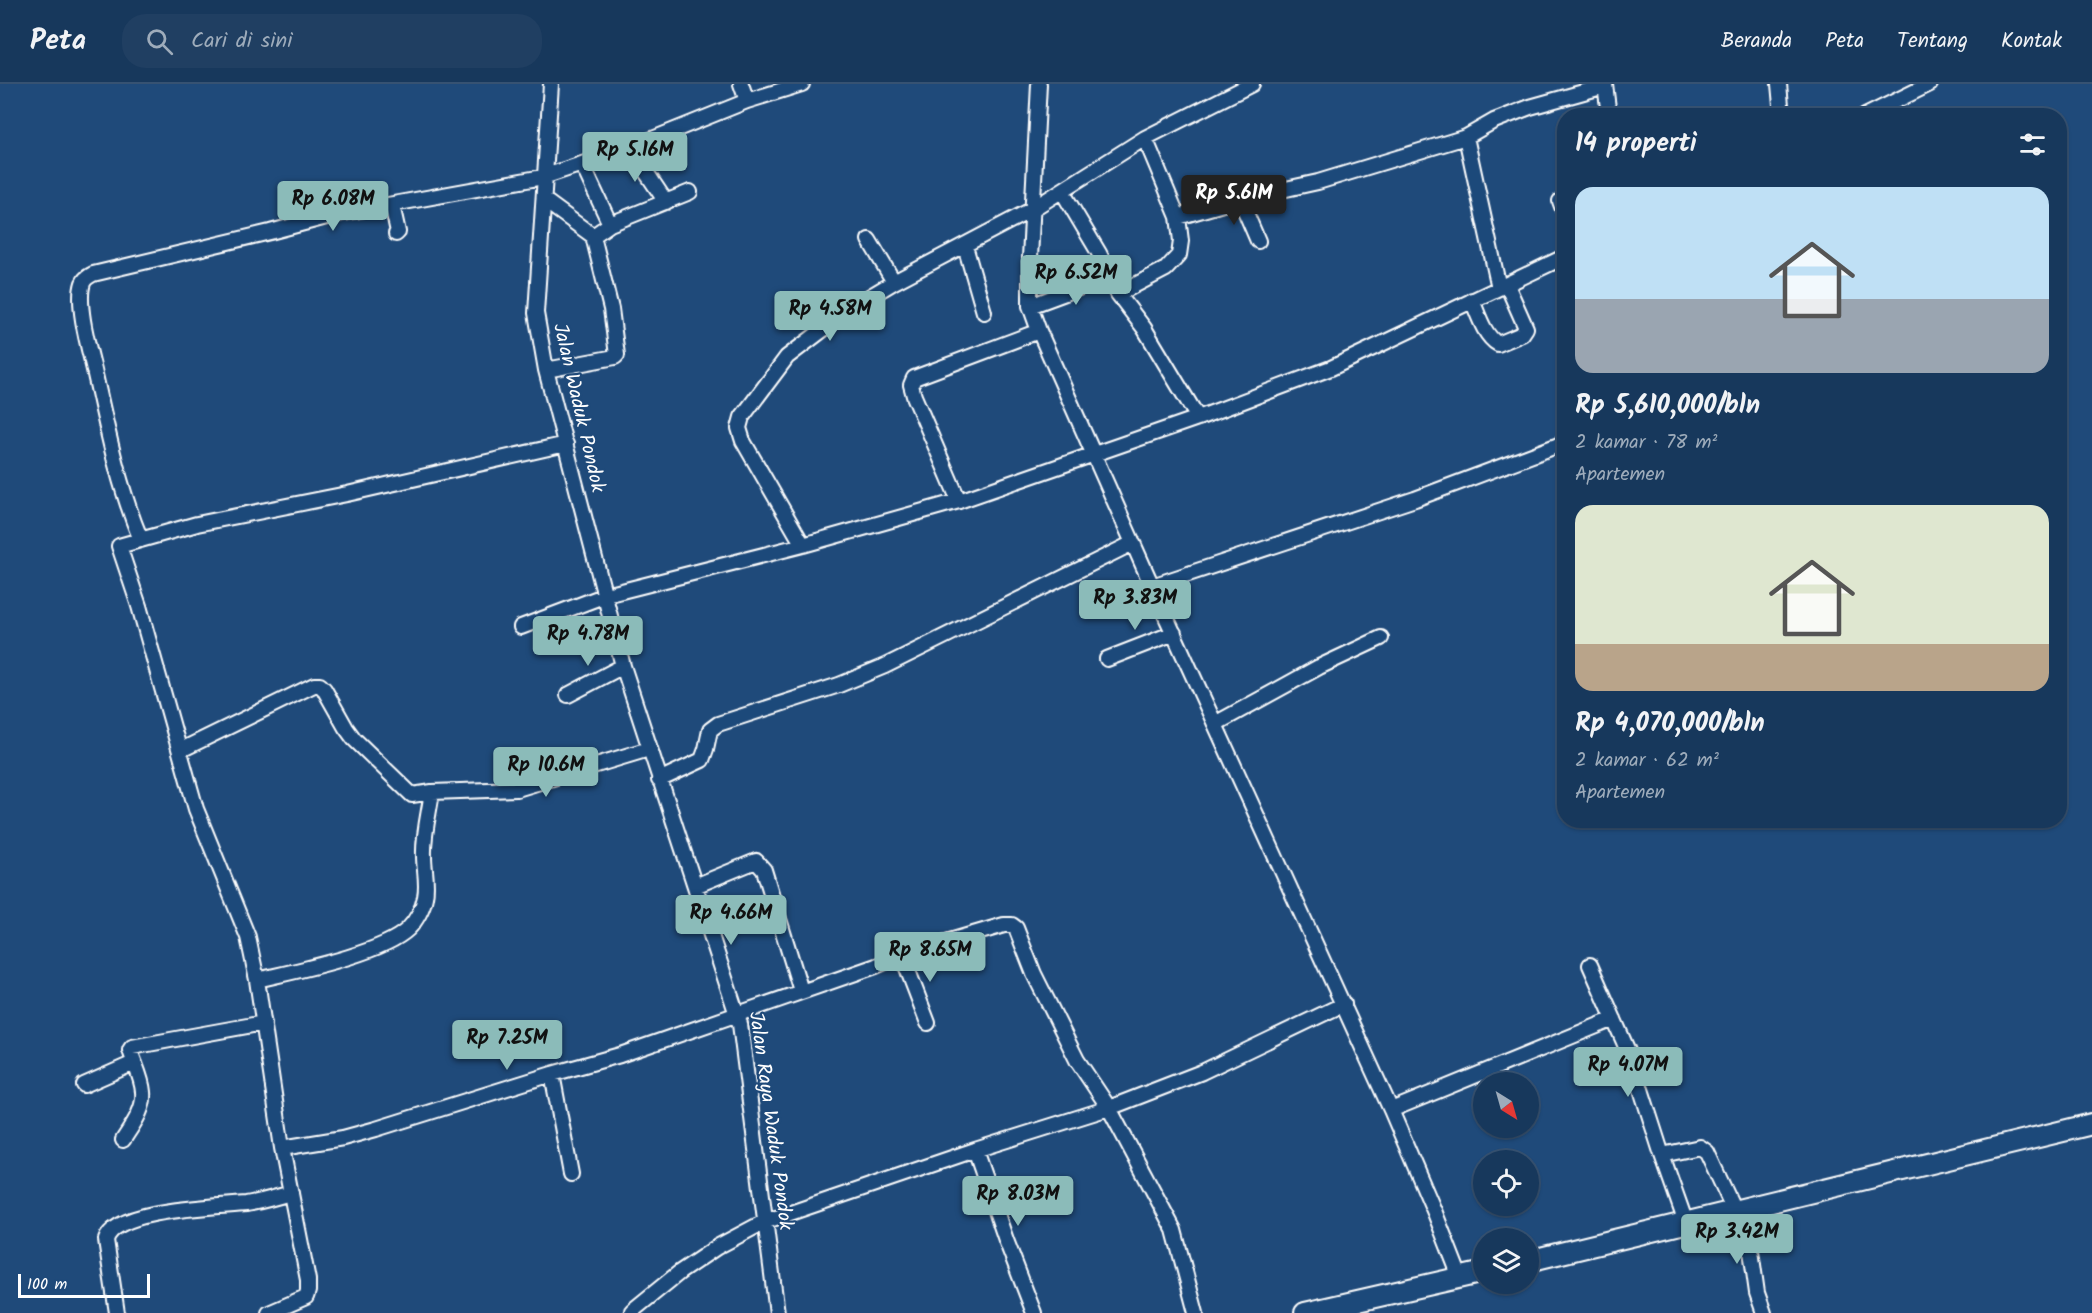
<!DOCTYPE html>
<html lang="id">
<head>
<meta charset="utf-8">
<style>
  :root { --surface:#17385c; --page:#203f62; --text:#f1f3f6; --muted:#9eacbb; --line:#365272; --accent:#8bbbb9 }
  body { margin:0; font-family:Kalam,sans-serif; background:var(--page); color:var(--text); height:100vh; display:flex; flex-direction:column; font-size:22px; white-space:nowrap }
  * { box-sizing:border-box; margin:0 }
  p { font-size:20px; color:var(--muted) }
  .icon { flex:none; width:33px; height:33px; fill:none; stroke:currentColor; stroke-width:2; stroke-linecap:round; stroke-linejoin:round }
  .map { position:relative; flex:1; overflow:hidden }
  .panel { position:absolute; left:1557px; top:24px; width:510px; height:720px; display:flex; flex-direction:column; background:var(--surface); border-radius:24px; box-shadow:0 2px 4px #0004,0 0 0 2px var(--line) }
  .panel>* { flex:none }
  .needle { width:39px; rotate:143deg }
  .buttons { position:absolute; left:1473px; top:988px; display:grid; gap:12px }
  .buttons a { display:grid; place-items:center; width:66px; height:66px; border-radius:50%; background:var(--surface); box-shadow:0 2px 4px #0004,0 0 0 2px var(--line); font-size:30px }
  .scale { position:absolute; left:18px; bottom:15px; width:132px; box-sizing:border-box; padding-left:6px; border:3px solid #fff; border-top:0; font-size:16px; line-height:21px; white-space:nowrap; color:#fff; -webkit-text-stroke:4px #1f4a7a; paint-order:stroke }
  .price { position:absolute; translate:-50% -51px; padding:0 14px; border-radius:6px; background:var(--accent); color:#111; font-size:20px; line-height:39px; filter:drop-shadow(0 2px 3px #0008) }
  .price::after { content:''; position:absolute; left:50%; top:36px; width:18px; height:14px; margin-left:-9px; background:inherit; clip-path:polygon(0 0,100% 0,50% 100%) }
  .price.on { background:#222; color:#fff }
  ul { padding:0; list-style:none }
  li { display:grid; align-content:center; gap:12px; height:318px; padding:0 18px }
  li span { display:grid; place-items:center; height:186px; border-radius:18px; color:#555 }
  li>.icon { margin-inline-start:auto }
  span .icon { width:108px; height:108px; fill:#fffc; stroke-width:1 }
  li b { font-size:26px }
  h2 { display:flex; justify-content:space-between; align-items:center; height:72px; padding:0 18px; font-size:26px }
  header { display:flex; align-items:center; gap:36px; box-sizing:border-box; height:84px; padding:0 30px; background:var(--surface); border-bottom:2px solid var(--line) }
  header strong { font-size:28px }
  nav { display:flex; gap:33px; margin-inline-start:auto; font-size:21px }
  .search { width:420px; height:54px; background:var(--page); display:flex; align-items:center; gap:15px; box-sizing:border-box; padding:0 21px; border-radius:24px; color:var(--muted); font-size:22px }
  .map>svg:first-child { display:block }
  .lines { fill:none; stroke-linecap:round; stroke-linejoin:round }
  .minor-casing { stroke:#fff; stroke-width:18 }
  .highway-casing { stroke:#fff; stroke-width:24 }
  .minor { stroke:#1f4a7a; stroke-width:14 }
  .highway { stroke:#1f4a7a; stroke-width:20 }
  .labels { text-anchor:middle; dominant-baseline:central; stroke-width:4.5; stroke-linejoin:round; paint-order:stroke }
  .street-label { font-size:20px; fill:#fff; stroke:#1f4a7a }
</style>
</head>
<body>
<header>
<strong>Peta</strong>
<div class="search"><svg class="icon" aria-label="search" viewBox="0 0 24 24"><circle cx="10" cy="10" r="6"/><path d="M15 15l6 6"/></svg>Cari di sini</div>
<nav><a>Beranda</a><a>Peta</a><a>Tentang</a><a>Kontak</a></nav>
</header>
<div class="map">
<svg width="2092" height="1229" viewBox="0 0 2092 1229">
  <rect width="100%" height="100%" fill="#1f4a7a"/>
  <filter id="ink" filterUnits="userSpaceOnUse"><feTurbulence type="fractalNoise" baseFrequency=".0167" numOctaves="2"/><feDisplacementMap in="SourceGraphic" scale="12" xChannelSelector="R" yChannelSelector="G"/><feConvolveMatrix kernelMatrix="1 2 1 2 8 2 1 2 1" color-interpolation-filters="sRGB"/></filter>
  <g filter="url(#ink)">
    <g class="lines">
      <defs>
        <path id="minor" d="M551 0 536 229 546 286 623 582 740 940 777 1229
          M741 0 747 17
          M1039 0 1030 174V222L1039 247 1152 502 1391 1026 1435 1129 1460 1193
          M1605 0 1609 32
          M1779 0 1782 32
          M1865 32 1930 0
          M1466 53 1499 204
          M630 64 666 118
          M582 80 610 140
          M1062 107 1099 169 1118 210 1144 244 1198 334
          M1240 115 1258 157
          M544 116 593 152 610 140 690 108
          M1560 117 1564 128
          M392 121 398 148 396 150
          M1178 133 1240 115 1318 98 1466 53 1494 37 1530 23 1605 2
          M869 156 894 198
          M965 162 984 228
          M1118 210 1166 185 1179 171 1181 157 1178 133 1145 54
          M1472 216C1478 230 1484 252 1498 260L1522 250 1526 244 1507 201
          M1030 222 1076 205 1108 190
          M546 286 615 273 617 271 611 225 593 152
          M959 417 914 312 911 301 914 294 1039 247
          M141 456C118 401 107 344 94 286 89 265 76 219 83 199 85 194 89 192 93 190L270 148 338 130 543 93 630 64 747 17 802 0
          M803 461 743 357 739 344 742 333 787 273 854 222 894 198 1031 126 1145 54 1252 0
          M1152 502 1415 415 1564 359
          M521 543 606 511 803 461 959 417 1198 334 1331 284 1564 173
          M1107 575 1174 549
          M568 611 623 582
          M1215 640 1319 583 1381 554
          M181 666 314 601H320L324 605 346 644 354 655 412 711 432 708C429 729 423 751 424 772 424 786 428 799 425 813 423 824 416 837 408 845 382 870 295 887 257 896
          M659 696 702 676 706 665 710 646 718 640 839 601 885 582 1133 459
          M432 708 517 705 649 665
          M695 802 756 777 764 786 801 907
          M902 871 928 939
          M1590 881 1631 974 1662 1071 1686 1139
          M552 990 571 1090
          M84 1001 134 979
          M1391 1026 1614 935
          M123 1056C132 1042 145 1025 143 1008 142 994 134 979 130 966L132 963 264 939
          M282 1064 343 1054 376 1045 552 990 620 971 876 882 902 871 1004 841H1012L1016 844 1034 890 1077 976 1109 1024 1174 1146 1196 1229
          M975 1066 1006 1156 1034 1229
          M1662 1071 1700 1063 1707 1068 1734 1126
          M1745 1124 1757 1209 1764 1229
          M632 1227 680 1188 717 1163 764 1138 975 1066 1109 1024 1202 988 1344 920
          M117 1229 106 1156C115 1124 218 1123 246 1120 261 1118 276 1113 291 1109
          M269 1229 306 1213 308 1207V1196L282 1064 257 896 248 853 196 725 139 522 119 462 197 440 347 410 566 360"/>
        <path id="highway" d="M1528 1177 2092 1040
          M1305 1229 1484 1188"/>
      </defs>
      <use href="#minor" class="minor-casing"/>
      <use href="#highway" class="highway-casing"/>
      <use href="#minor" class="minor"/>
      <use href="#highway" class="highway"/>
    </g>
  </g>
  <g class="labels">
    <g class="street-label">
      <text transform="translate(578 324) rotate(77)">Jalan Waduk Pondok</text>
      <text transform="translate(770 1037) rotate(82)">Jalan Raya Waduk Pondok</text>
    </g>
  </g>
</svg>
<div class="buttons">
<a><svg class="needle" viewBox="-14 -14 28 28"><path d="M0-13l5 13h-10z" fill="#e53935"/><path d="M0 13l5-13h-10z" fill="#9eacbb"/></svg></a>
<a><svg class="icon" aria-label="locate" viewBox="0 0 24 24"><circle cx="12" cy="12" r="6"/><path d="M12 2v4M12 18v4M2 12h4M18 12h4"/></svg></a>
<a><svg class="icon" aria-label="layers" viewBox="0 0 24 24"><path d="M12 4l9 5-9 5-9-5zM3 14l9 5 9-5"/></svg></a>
</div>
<div class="scale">100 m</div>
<b class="price" style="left:635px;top:99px">Rp 5.16M</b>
<b class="price on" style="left:1234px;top:142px">Rp 5.61M</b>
<b class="price" style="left:333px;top:148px">Rp 6.08M</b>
<b class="price" style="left:1076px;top:222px">Rp 6.52M</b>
<b class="price" style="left:830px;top:258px">Rp 4.58M</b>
<b class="price" style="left:1135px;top:547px">Rp 3.83M</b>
<b class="price" style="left:588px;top:583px">Rp 4.78M</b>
<b class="price" style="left:546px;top:714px">Rp 10.6M</b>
<b class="price" style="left:731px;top:862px">Rp 4.66M</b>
<b class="price" style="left:930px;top:899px">Rp 8.65M</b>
<b class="price" style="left:507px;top:987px">Rp 7.25M</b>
<b class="price" style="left:1628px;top:1014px">Rp 4.07M</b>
<b class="price" style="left:1018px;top:1143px">Rp 8.03M</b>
<b class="price" style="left:1737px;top:1181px">Rp 3.42M</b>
<section class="panel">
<h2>14 properti<svg class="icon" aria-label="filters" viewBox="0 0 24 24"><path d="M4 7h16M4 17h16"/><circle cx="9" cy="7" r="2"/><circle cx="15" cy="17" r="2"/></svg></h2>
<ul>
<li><span style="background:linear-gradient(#bfe0f5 60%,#9aa5b1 0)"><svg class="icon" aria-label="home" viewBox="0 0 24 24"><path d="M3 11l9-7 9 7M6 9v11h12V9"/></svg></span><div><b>Rp 5,610,000/bln</b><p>2 kamar · 78 m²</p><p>Apartemen</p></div></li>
<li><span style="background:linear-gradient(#dfe7d0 75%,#b9a48a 0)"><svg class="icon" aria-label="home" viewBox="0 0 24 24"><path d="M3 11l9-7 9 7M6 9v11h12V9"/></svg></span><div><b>Rp 4,070,000/bln</b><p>2 kamar · 62 m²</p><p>Apartemen</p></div></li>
</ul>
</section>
</div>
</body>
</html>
